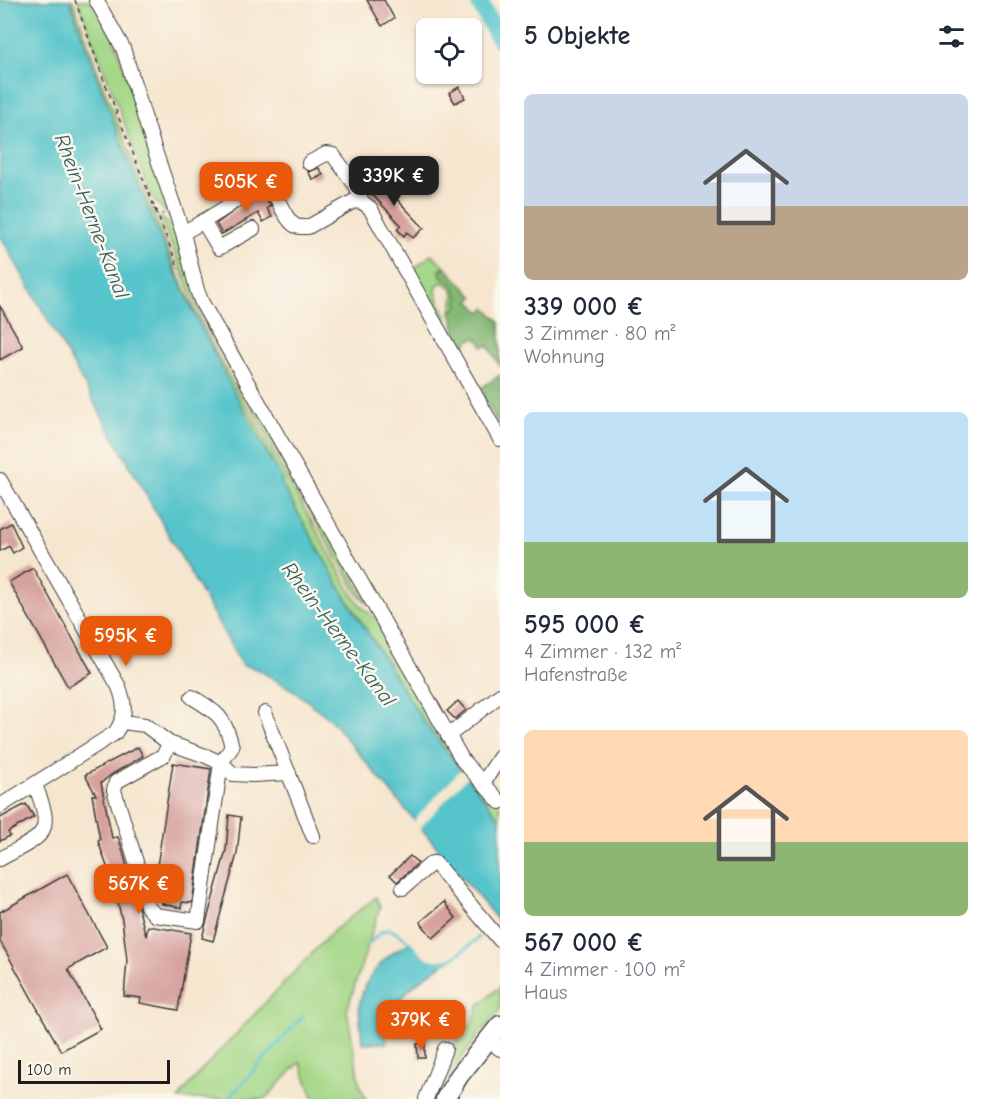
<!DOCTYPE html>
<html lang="de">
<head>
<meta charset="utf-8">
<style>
  :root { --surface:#fff; --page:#f6f6f7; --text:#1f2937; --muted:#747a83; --accent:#ea580c }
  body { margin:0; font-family:"Comic Neue",sans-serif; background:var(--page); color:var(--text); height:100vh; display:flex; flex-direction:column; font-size:22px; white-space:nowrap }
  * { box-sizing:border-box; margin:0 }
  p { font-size:20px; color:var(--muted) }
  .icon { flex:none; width:33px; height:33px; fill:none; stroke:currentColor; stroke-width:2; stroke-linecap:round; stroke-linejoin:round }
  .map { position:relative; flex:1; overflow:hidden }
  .drawer { display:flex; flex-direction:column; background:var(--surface); width:492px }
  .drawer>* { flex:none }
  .fabs { position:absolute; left:416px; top:18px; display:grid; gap:12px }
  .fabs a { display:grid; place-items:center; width:66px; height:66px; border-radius:9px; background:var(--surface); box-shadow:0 2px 4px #0004; font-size:30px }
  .scale { position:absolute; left:18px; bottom:15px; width:152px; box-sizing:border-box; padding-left:6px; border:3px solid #1c1c1c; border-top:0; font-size:16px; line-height:21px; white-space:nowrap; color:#1c1c1c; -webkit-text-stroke:4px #fbf7ec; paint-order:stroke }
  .price { position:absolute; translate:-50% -51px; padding:0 14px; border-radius:12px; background:var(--accent); color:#fff; font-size:20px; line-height:39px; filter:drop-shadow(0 2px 3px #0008) }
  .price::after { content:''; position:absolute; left:50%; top:36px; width:18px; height:14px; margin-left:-9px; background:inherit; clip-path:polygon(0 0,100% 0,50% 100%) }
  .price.selected { background:#222; color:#fff }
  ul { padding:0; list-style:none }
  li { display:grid; align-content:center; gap:12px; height:318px; padding:0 24px }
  li span { display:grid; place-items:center; height:186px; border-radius:9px; color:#555 }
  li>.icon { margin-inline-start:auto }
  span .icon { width:108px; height:108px; fill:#fffc; stroke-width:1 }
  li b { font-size:26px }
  h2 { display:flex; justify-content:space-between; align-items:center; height:72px; padding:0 24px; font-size:26px }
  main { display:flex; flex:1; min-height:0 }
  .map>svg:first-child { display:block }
  .green { fill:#a4d787; stroke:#607a52; stroke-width:1.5 }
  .forest { fill:#83b874; stroke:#506a48; stroke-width:1.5 }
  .water { fill:#56c4cb; stroke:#397074; stroke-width:1.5 }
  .pier { fill:#f6e6cf }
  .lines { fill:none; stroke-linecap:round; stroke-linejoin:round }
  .stream { stroke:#56c4cb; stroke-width:3 }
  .river { stroke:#56c4cb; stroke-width:18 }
  .building { fill:#d6a19d }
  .minor-casing { stroke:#3d3a37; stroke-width:16 }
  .major-casing { stroke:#3d3a37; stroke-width:21 }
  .path { stroke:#3d3a37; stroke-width:1.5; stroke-dasharray:4.5 4.5; stroke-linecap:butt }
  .minor { stroke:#fff; stroke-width:14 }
  .major { stroke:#fff; stroke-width:18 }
  .labels { text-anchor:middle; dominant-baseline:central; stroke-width:5; stroke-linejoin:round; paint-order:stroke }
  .water-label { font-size:21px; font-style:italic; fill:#335f62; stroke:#fbf7ec }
</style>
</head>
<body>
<main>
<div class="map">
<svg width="500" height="1099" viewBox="0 0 500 1099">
  <rect width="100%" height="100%" fill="#fbf7ec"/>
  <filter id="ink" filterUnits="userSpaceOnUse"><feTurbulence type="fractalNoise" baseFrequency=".0167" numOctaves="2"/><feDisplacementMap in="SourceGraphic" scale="12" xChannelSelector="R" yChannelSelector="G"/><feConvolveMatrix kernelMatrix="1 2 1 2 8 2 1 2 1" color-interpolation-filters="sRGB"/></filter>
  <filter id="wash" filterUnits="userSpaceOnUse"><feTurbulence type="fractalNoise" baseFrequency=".008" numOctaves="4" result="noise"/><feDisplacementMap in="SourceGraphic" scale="24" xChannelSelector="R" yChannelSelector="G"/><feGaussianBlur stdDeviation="1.35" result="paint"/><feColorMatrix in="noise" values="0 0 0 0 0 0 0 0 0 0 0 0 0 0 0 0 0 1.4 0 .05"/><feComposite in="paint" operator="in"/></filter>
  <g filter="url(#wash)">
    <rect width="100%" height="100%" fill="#f6e6cf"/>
    <path class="green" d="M70 0H73L99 75 178 274 216 352 353 595 363 608 378 620 500 807V819L430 730 413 705 345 596 285 490 281 482 282 479C258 435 232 392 210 347 154 235 110 118 70 0Z
      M78 0H92L117 47 175 222 154 200 147 184Z
      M160 217 174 227 181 250 368 604 358 594 288 473 211 334 191 293Z
      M432 254 446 268H443C451 281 459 291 458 306L451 312C454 298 458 288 442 282L437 286 436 292C439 304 452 320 445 332L416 279 415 268Z
      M376 897 380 907 347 1010 360 1086 366 1099H314L300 1062 265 1099H178L201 1071 331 933Z
      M500 987V1011C474 1039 454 1066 436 1099H431L451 1048 474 1020 479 1005Z"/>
    <path class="forest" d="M446 268 474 297 470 301 481 312 486 308 500 322V366L488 345 483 347 479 340 475 338 469 340 461 352 457 351 452 344 455 326 451 312 458 306C459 290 453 284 441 276L440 270Z
      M500 375V426L483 397 485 395 481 388Z"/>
    <path class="water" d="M0 0H70C117 137 169 272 238 399 253 425 266 454 282 479L281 482 285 490 345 596 413 705 430 730 500 819V923L330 719 293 690 257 669 242 665 0 235Z
      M410 943C424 960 433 966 454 958 431 971 403 990 390 1014 385 1023 386 1033 387 1043H363C361 1030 358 1015 360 1001 365 976 387 953 410 943Z"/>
    <path class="pier" d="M463 767 469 775 418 830 412 823Z"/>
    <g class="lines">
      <path class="stream" d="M368 944 381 932 389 929C397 933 406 938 412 945 415 949 418 954 421 956 443 972 463 951 479 937
        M228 1099 304 1015"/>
      <path class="river" d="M478 0 500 40"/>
    </g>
    <g id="blocks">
      <path class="building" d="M367 0H384L394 18 382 26Z
        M459 87 465 98 455 103 449 93Z
        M319 168 323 175 313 180 308 172Z
        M373 174 424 228 413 238 407 232 404 236 397 229 401 225 367 189 364 182Z
        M260 192 271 206 267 208 272 217 263 222 258 213 222 234 216 224Z
        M0 306 23 347 0 360Z
        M11 523 22 547 13 553 9 546 0 551V529Z
        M33 568 92 673 68 687 9 582Z
        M458 701 466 710 455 719 447 711Z
        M138 747 143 756 112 774 101 783 112 838 118 837 122 848 146 936 148 926 191 933 178 1010 140 1003 141 998 124 996 127 960 122 920 114 886 98 841 100 840 92 795H96L85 775Z
        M173 763 211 769 192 903 182 902 181 908 162 904V898L154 897 153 892Z
        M26 804 34 817 8 832 10 836 0 841V818Z
        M229 815 241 817 237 854 213 941 202 938 226 850Z
        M410 856 418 863 397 882 390 875Z
        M67 874 107 947 68 969 101 1029 61 1051 0 941V912Z
        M444 902 456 918 433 938 420 922Z
        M417 1044H425V1058H418Z"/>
    </g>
  </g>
  <g filter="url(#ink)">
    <use href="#blocks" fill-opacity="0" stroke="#3d3a37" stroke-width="1.5"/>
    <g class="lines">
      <defs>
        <path id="minor" d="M96 0 123 48 154 148 183 233 197 290 202 303 463 761 500 802
          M309 163 326 154 333 155 356 186 362 202
          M203 221 219 248 253 229
          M183 233C200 223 217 214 232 203 245 195 243 185 261 181 280 193 280 213 293 224 297 228 303 227 308 227L354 201 362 202 370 208 500 439
          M0 480 119 687C126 706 126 717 115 733L0 806
          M265 713 313 836
          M123 722 145 725 169 743 206 756 221 763 233 774 253 775 289 773
          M448 736 500 695
          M169 743 164 755 116 782 114 790 137 865 147 906 155 915 198 921 221 763 232 747C225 717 218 713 192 697
          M483 783 500 757
          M0 859C43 835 56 836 35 785
          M403 888 432 863H435L500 940
          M487 1039 500 1049
          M426 1099 445 1049"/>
        <path id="major" d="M445 1099 459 1076 500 1025"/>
      </defs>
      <use href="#minor" class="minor-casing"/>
      <use href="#major" class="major-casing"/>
      <path class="path" d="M75 0 103 78 179 269
        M154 209 163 214"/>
      <use href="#minor" class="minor"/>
      <use href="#major" class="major"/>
    </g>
  </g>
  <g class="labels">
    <g class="water-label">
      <text transform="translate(92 216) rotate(69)">Rhein-Herne-Kanal</text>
      <text transform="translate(339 634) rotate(53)">Rhein-Herne-Kanal</text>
    </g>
  </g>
</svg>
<div class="fabs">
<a><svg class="icon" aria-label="locate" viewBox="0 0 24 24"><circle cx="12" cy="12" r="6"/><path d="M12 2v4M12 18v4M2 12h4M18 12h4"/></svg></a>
</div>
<div class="scale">100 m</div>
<b class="price selected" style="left:394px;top:207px">339K €</b>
<b class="price" style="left:246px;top:213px">505K €</b>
<b class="price" style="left:126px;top:667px">595K €</b>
<b class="price" style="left:139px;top:915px">567K €</b>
<b class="price" style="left:421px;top:1051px">379K €</b>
</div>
<section class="drawer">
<h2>5 Objekte<svg class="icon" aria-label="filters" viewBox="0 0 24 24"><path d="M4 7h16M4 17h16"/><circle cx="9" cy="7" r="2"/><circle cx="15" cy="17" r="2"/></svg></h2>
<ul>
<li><span style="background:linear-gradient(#c9d6e8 60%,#b9a48a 0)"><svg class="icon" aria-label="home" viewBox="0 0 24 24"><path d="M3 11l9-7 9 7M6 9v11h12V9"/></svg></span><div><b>339 000 €</b><p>3 Zimmer · 80 m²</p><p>Wohnung</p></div></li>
<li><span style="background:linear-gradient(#bfe0f5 70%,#8fb573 0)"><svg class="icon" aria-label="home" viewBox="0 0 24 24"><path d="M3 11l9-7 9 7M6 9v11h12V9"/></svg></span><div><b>595 000 €</b><p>4 Zimmer · 132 m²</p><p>Hafenstraße</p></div></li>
<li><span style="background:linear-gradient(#ffd9b3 60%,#8fb573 0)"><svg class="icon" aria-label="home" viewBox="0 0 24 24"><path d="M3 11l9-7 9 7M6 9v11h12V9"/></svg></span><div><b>567 000 €</b><p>4 Zimmer · 100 m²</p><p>Haus</p></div></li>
</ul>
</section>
</main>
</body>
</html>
